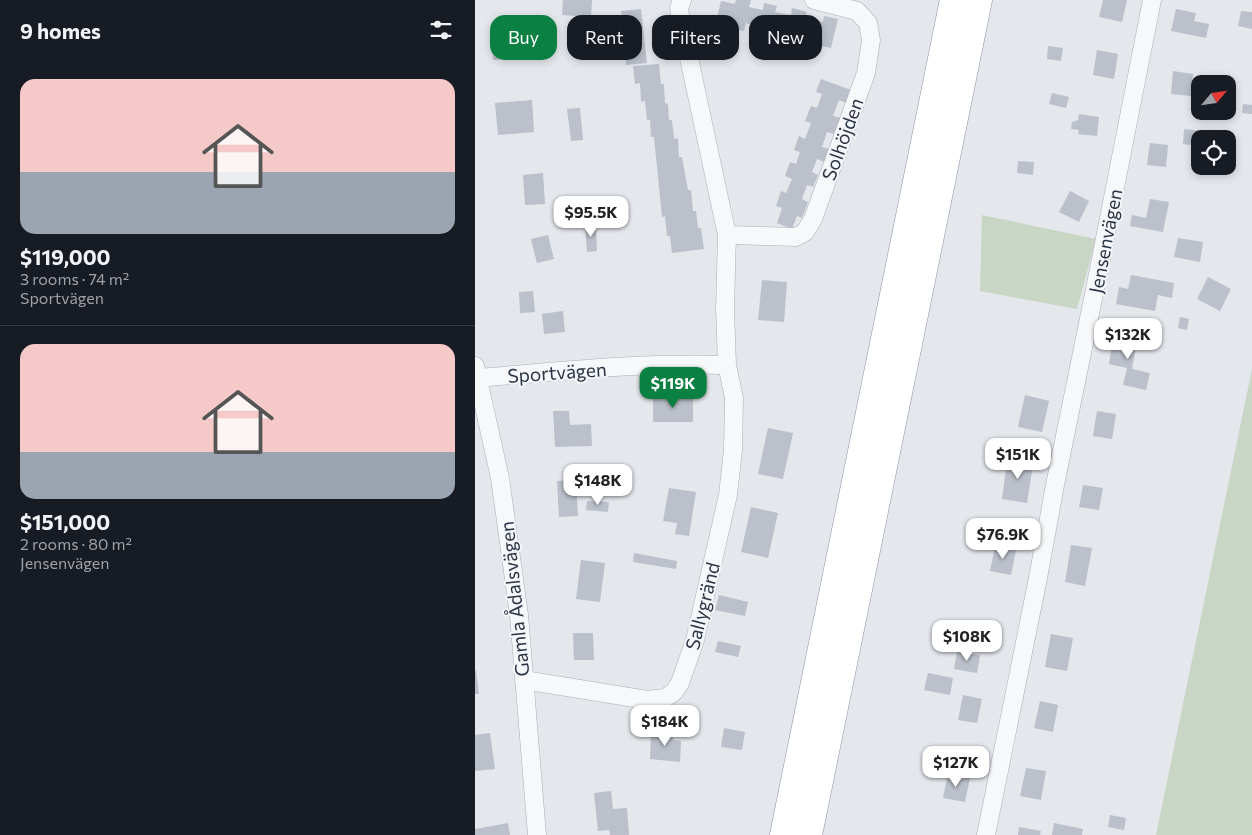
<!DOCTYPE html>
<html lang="en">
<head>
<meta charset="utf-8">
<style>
  :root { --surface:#171b24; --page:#242831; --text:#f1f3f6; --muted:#9ea1a6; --line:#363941; --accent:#0b8043 }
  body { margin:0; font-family:Commissioner,sans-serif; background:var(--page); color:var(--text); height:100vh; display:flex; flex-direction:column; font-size:19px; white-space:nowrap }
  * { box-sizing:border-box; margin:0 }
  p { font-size:16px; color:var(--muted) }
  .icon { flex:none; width:28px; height:28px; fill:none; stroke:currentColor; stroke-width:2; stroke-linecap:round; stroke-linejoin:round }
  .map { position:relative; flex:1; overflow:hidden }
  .panel { display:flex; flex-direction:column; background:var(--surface); width:475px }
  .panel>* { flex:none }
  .top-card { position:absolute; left:15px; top:15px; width:475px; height:45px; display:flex; gap:10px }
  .needle { width:32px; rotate:61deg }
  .tools { position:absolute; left:716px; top:75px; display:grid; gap:10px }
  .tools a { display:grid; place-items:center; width:45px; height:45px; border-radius:10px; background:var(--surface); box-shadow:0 2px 8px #0003; font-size:25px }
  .price { position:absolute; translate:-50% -42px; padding:0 11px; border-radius:10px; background:#fff; color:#222; font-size:16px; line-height:32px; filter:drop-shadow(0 1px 2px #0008) }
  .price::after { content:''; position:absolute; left:50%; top:30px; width:15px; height:11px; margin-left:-8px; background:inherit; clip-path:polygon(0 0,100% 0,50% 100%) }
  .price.on { background:var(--accent); color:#fff }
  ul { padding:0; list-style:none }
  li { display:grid; align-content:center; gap:10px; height:265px; padding:0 20px }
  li+li { border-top:1px solid var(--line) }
  li span { display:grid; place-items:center; height:155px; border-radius:15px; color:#555 }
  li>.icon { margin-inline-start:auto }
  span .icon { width:90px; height:90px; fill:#fffc; stroke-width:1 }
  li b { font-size:21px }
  h2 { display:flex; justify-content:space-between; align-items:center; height:60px; padding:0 20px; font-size:21px }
  .tag { padding:0 18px; border-radius:15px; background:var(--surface); box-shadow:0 2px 8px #0003; font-size:18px; line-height:45px }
  .tag.on { background:var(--accent); color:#fff }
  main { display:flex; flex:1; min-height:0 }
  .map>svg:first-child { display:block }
  .green { fill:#c9d6c5 }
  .building { fill:#bbc0ca }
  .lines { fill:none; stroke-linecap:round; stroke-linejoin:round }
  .minor-casing { stroke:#a9aeb7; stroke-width:19 }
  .trunk-casing { stroke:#8b94a3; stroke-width:29 }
  .minor { stroke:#f7f8fa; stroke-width:18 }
  .trunk { stroke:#fff; stroke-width:28 }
  .labels { text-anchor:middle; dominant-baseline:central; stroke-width:4; stroke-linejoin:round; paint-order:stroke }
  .street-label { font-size:19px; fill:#2b3445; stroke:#f4f6f9 }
</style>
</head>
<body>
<main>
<section class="panel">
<h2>9 homes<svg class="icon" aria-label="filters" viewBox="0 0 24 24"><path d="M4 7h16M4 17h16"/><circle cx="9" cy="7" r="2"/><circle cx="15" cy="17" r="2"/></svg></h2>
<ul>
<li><span style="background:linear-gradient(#f6c9c9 60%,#9aa5b1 0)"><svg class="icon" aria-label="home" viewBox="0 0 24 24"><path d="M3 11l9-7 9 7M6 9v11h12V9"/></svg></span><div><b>$119,000</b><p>3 rooms · 74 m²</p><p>Sportvägen</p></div></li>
<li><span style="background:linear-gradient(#f6c9c9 70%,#9aa5b1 0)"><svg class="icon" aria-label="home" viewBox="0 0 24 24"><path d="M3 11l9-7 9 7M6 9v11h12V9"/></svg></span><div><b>$151,000</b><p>2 rooms · 80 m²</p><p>Jensenvägen</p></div></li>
</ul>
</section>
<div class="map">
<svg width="777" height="835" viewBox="0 0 777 835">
  <rect width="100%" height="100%" fill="#e4e7ec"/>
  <path class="green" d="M507 215 621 239 602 309 505 291Z
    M777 369V835H681Z"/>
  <path class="building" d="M88 0H117L116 17 87 15Z
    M261 0H276L274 7 288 10 289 3 302 6 300 12 316 15 317 8 332 12 330 18 348 22 349 16 363 19 356 48 342 45 343 39 327 35 325 43 311 39 312 32 297 29 295 36 284 34 285 27 271 23 269 31 254 28 256 21 242 18 246 1 260 4Z
    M628 0H652L647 22 624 17Z
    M166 9 172 63 151 65 146 11Z
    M701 9 721 13 719 21 734 24 731 38 696 31Z
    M766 11 777 12V29L763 26Z
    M49 30 51 58 18 60 17 48 28 47 27 32Z
    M573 46 588 48 586 61 572 59Z
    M622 50 643 54 639 79 618 75Z
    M184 64 186 84H189L190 103 193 104 194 120H197L199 139 203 138 204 157H207L213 190H216L218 211H221L223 228H226L229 249 197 253 195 236H192L190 216 187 217 179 137H176L175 120H172L170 101 166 102 165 83 160 84 158 66Z
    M698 71 718 74 716 96 696 94Z
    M346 79 376 90 371 103 364 100 358 116 366 118 359 134 352 132 347 147 354 149 349 162 342 159 337 172 343 175 338 187 332 185 327 199 333 202 327 218 322 216 317 229 302 223 307 208 301 206 306 191 311 193 317 179 310 176 315 162 321 164 325 152 319 150 324 136 330 139 336 123 330 121 336 106 342 108 347 94 341 92Z
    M577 93 594 97 591 108 574 104Z
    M57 100 59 132 23 135 20 103Z
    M768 104 777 105V114L767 113Z
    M105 108 108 140 96 141 92 109Z
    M604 114 624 117 622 136 603 134 604 130 596 129 597 122 603 120Z
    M709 129 728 131 725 146 708 144Z
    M675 143 693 145 691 167 672 165Z
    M543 161 559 162 558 175 542 173Z
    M68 173 70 204 50 205 48 175Z
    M595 191 614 201 604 222 584 212Z
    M675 199 694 202 688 232 655 226 657 215 671 218Z
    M121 225 122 251 112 252 110 226Z
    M73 235 79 259 62 263 56 239Z
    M703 238 728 242 725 262 699 257Z
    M656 275 699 283 697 298 683 295 680 311 641 304 644 287 653 289Z
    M733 277 756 289 745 311 722 299Z
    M287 280 312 282 309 322 283 320Z
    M58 291 60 312 45 313 44 292Z
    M88 311 90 332 69 334 67 314Z
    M705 317 714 319 712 330 703 328Z
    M639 332 663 336 657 369 675 373 671 390 648 385 652 368 634 364Z
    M550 395 574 401 567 432 543 427Z
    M178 396H218V422H178Z
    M78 411H94L95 425 116 424 117 446 80 447Z
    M622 411 641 414 637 439 618 436Z
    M293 428 318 433 308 479 283 474Z
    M538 456 559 459 552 503 527 499 531 468H536Z
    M139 470H155V482L139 481Z
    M101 480 103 516 84 517 82 481Z
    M608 485 628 488 624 510 604 507Z
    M194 488 221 492 214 536 200 534 202 523 188 521Z
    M112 501 134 502 133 512 111 510Z
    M276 507 303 513 293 558 266 552Z
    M512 524 530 528 527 537 510 534Z
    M596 545 617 548 610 586 590 582Z
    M520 546 541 550 536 575 515 571Z
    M159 553 202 561 201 569 158 562Z
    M106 560 130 563 125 602 101 599Z
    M244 595 273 602 270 616 240 610Z
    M501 621 523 626 517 651 495 647Z
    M98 633H118L119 660H99Z
    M576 634 598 638 592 671 570 667Z
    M243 641 266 646 263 657 240 652Z
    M482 652 505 655 502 673 479 669Z
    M1 670 4 694H0V671Z
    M453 673 478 678 475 695 449 690Z
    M488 695 507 699 502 723 483 720Z
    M565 701 583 705 578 732 559 728Z
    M185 728 199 729 198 740 206 741 205 762 175 759 176 736 184 737Z
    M249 728 270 732 267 750 246 747Z
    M15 733 20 769 0 771V735Z
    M551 768 571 771 566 800 545 796Z
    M473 773 495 778 490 802 468 798Z
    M136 791 138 809 152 808 154 835H135L134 830 123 831 119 793Z
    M635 815 651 818 649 830 633 827Z
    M33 823 35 835H0V829Z
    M579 823 608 829 607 835H577Z
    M544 827 566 831 565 835H543Z"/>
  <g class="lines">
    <defs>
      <path id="minor" d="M252 235 321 237 330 232 338 219 391 73 396 40 393 23 382 11 339 0
        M0 366 25 478 44 615 62 835
        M3 378C85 371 169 362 252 365
        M49 680 172 700 190 698 199 692 205 683 220 640 253 495 258 450 259 398 252 365 250 309 252 235 206 21 204 8 207 0
        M511 835 563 578 580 485 620 289 677 0"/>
      <path id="trunk" d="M309 835 479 0
        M333 835 503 0"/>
    </defs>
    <use href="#minor" class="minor-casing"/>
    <use href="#trunk" class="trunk-casing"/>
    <use href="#minor" class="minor"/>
    <use href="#trunk" class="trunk"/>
  </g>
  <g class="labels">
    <g class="street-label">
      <text transform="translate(367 139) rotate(-70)">Solhöjden</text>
      <text transform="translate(630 241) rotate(-79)">Jensenvägen</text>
      <text transform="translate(82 372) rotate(-4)">Sportvägen</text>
      <text transform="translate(39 599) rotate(-96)">Gamla Ådalsvägen</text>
      <text transform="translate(227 606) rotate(-76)">Sallygränd</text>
    </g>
  </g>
</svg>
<div class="tools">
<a><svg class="needle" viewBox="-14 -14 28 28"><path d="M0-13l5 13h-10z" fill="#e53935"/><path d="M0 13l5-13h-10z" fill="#9ea1a6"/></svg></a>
<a><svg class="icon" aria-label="locate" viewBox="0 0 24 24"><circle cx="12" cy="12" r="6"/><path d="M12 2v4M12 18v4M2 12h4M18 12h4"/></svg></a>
</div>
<b class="price" style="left:116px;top:238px">$95.5K</b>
<b class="price" style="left:653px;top:360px">$132K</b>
<b class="price on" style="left:198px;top:409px">$119K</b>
<b class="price" style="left:543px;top:480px">$151K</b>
<b class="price" style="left:123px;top:506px">$148K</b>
<b class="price" style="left:528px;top:560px">$76.9K</b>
<b class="price" style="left:492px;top:662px">$108K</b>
<b class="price" style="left:190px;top:747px">$184K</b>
<b class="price" style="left:481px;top:788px">$127K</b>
<div class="top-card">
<a class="tag on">Buy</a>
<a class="tag">Rent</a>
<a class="tag">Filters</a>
<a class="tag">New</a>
</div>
</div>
</main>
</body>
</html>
